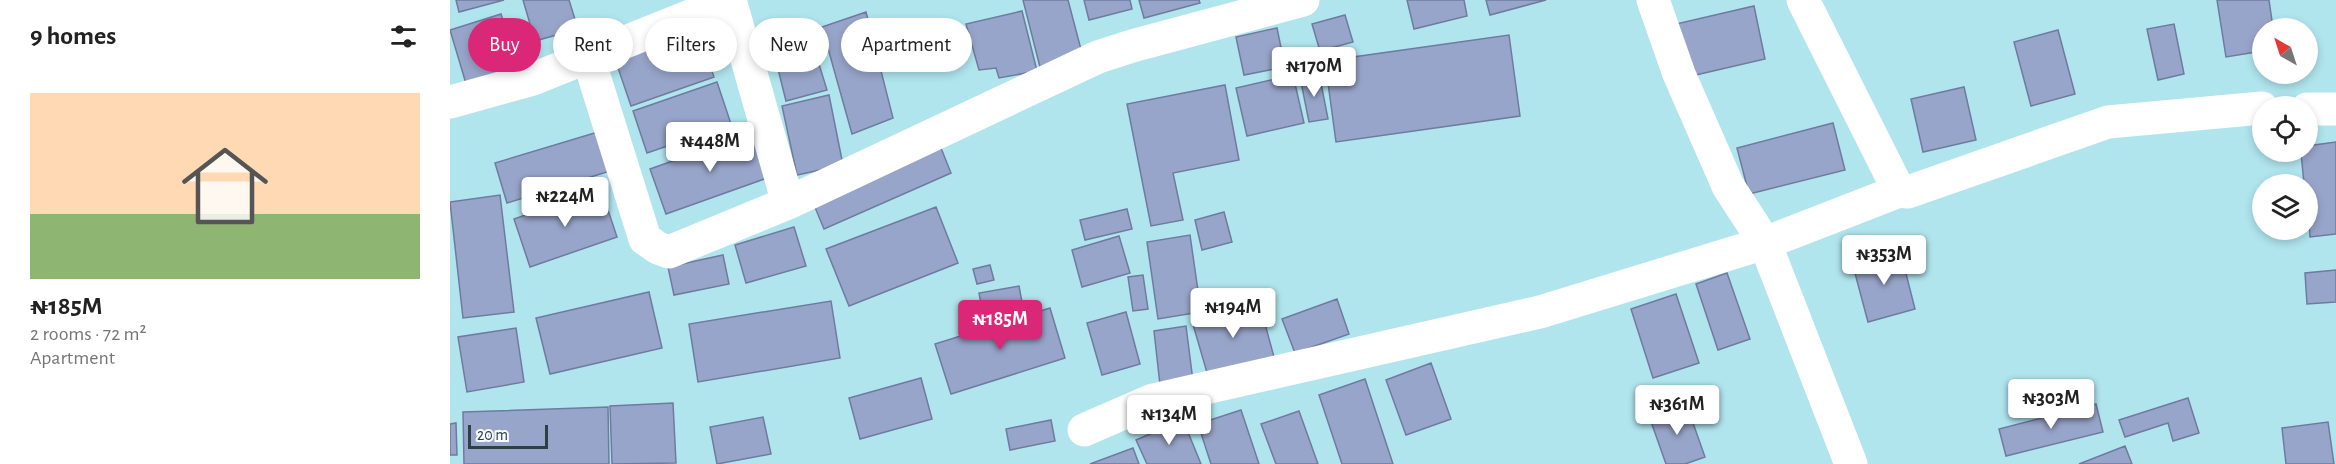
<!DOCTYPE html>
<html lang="en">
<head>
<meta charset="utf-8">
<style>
  :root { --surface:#fff; --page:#f2f2f2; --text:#222; --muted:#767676; --accent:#db2777 }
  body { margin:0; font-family:"Alegreya Sans",sans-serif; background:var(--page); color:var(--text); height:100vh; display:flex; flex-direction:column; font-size:22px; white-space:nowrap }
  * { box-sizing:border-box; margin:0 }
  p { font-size:20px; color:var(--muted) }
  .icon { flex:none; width:33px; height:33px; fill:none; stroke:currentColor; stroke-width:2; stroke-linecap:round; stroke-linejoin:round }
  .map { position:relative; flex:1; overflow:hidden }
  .sheet { display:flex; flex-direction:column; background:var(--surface); width:450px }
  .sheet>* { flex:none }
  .top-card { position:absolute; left:18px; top:18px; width:570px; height:54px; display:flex; gap:12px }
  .needle { width:39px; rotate:321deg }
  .buttons { position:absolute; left:1802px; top:18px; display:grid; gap:12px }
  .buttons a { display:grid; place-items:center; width:66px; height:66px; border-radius:50%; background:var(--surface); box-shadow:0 3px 9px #0003; font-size:30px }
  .scale { position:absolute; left:18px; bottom:15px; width:80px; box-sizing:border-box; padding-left:6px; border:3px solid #2b4144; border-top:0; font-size:16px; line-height:21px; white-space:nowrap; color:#2b4144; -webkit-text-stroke:4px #f7fcfd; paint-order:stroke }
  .price { position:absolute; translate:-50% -51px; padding:0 14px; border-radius:6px; background:#fff; color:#222; font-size:20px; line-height:39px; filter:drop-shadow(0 2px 3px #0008) }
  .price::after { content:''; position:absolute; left:50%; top:36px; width:18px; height:14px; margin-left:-9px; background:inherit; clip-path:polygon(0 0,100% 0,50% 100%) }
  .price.selected { background:var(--accent); color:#fff }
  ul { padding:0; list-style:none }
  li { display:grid; align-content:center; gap:12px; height:318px; padding:0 30px }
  li span { display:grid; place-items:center; height:186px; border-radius:0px; color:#555 }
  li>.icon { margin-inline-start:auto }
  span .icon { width:108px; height:108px; fill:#fffc; stroke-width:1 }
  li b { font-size:26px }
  h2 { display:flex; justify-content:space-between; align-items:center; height:72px; padding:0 30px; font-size:26px }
  .chip { padding:0 21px; border-radius:27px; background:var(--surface); box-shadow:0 3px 9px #0003; font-size:21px; line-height:54px }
  .chip.selected { background:var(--accent); color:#fff }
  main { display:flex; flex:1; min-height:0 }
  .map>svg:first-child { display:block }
  .building { fill:#98a5ca; stroke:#6f7b9e; stroke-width:1.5 }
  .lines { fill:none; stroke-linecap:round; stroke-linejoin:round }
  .minor { stroke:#fff; stroke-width:33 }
</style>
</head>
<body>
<main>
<section class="sheet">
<h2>9 homes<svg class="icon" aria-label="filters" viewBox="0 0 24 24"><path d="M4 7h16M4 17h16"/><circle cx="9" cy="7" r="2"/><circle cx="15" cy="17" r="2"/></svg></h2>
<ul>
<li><span style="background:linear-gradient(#ffd9b3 65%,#8fb573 0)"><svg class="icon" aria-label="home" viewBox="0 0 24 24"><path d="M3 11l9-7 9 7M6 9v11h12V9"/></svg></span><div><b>₦185M</b><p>2 rooms · 72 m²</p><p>Apartment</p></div></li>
</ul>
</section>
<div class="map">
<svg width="1886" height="464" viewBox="0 0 1886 464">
  <rect width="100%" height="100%" fill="#b0e5ee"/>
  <path class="building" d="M6 0H54L9 12Z
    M73 0H119L128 29 85 41Z
    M573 0H618L633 57 590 67Z
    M634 0H680L682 9 639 20Z
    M689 0H749L750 3 694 18Z
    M957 0H1014L1017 16 964 29Z
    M1036 0H1096L1040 15Z
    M1767 0H1819L1823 28H1812V51L1776 57Z
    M1304 6 1315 59 1237 77 1226 24Z
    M572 11 587 71 549 78 546 68 529 70 516 24Z
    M416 12 443 118 402 134 372 27Z
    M51 14 69 71 17 87 0 30Z
    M895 15 903 42 870 51 862 24Z
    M1724 24 1734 74 1708 80 1697 29Z
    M247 28 264 77 181 106 164 56Z
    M827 28 835 67 794 75 786 37Z
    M1608 30 1625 94 1581 106 1564 42Z
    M359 32 377 90 336 101 321 41Z
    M1059 35 1070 116 886 142 875 61Z
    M869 73 878 119 859 122 850 77Z
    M843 75 854 123 797 136 786 88Z
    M267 82 281 124 197 153 183 111Z
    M775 85 789 160 723 173 733 220 701 226 677 104Z
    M1514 87 1526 140 1473 152 1461 99Z
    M379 95 393 165 347 175 332 106Z
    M1383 123 1395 170 1299 194 1287 148Z
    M148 132 160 171 57 203 45 163Z
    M304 132 320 177 216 214 200 169Z
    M1886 142V234L1860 237 1857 184H1854L1851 152H1857V146Z
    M491 148 501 173 374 229 364 205Z
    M151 189 167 237 80 267 64 219Z
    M50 195 64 312 13 318 0 202Z
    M486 207 508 263 399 306 376 249Z
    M677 209 682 229 635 240 630 220Z
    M774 212 782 242 752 250 745 220Z
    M344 227 356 266 296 283 285 245Z
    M740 235 751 312 708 319 697 242Z
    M669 236 680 273 632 287 622 250Z
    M1450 250 1465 309 1418 322 1402 262Z
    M273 255 279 284 224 295 218 267Z
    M540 265 544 280 527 284 523 269Z
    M1886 270V302L1857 304 1855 273Z
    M1277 273 1300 339 1268 350 1246 284Z
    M693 275 698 309 683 311 678 277Z
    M569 286 574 313 534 320 529 293Z
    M199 292 212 348 100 374 86 318Z
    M1226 294 1249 363 1203 378 1181 309Z
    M887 299 899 334 845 353 832 319Z
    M381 301 390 358 248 382 239 324Z
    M809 302 824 357 758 376 742 321Z
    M600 308 615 358 501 394 485 344Z
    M676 312 690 364 652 375 637 323Z
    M736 326 743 381 710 385 704 331Z
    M66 328 74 382 17 392 8 337Z
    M981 363 1001 419 956 435 936 380Z
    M471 378 482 419 410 439 399 398Z
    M915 379 943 464H892L869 395Z
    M1738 398 1749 433 1723 441 1718 423 1675 437 1669 420Z
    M223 403 226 463 162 464 160 406Z
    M1236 403 1255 457 1235 464H1216L1199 416Z
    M1646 404 1653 432 1556 456 1549 429Z
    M158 407 159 464H14L13 412Z
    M791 410 809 464H761L748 424Z
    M849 411 868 464H826L811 424Z
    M313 417 321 454 267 464 260 427Z
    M601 420 605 441 560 450 556 429Z
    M733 420 751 464H697L686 440Z
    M1878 422 1884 464H1836L1832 428Z
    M6 423 7 455H0V424Z
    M1675 446 1682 464H1629Z
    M683 448 689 464H640Z"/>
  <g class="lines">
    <path class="minor" d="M280 0 338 203
      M1203 0 1229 74 1278 186 1315 243 1401 464
      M1353 0 1449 191
      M138 57 195 239 208 248 219 252 338 203 648 57 682 46 853 0
      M0 102 83 79 280 0
      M1857 109H1886
      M634 430 703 400 1090 312 1315 243 1449 191 1458 192 1658 122 1812 108"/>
  </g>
</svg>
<div class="buttons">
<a><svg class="needle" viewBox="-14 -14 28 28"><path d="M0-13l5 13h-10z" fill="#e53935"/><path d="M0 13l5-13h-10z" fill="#767676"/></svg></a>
<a><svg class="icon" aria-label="locate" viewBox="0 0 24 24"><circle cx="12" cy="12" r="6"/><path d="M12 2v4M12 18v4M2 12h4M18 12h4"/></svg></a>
<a><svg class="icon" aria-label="layers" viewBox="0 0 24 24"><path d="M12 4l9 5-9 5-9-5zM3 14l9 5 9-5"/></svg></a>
</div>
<div class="scale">20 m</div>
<b class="price" style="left:864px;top:98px">₦170M</b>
<b class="price" style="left:260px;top:173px">₦448M</b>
<b class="price" style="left:115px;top:228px">₦224M</b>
<b class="price" style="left:1434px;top:286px">₦353M</b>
<b class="price" style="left:783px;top:339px">₦194M</b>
<b class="price selected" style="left:550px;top:351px">₦185M</b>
<b class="price" style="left:1601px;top:430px">₦303M</b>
<b class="price" style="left:1227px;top:436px">₦361M</b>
<b class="price" style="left:719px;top:446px">₦134M</b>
<div class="top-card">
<a class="chip selected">Buy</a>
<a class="chip">Rent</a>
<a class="chip">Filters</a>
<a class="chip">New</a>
<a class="chip">Apartment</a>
</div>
</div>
</main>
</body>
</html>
